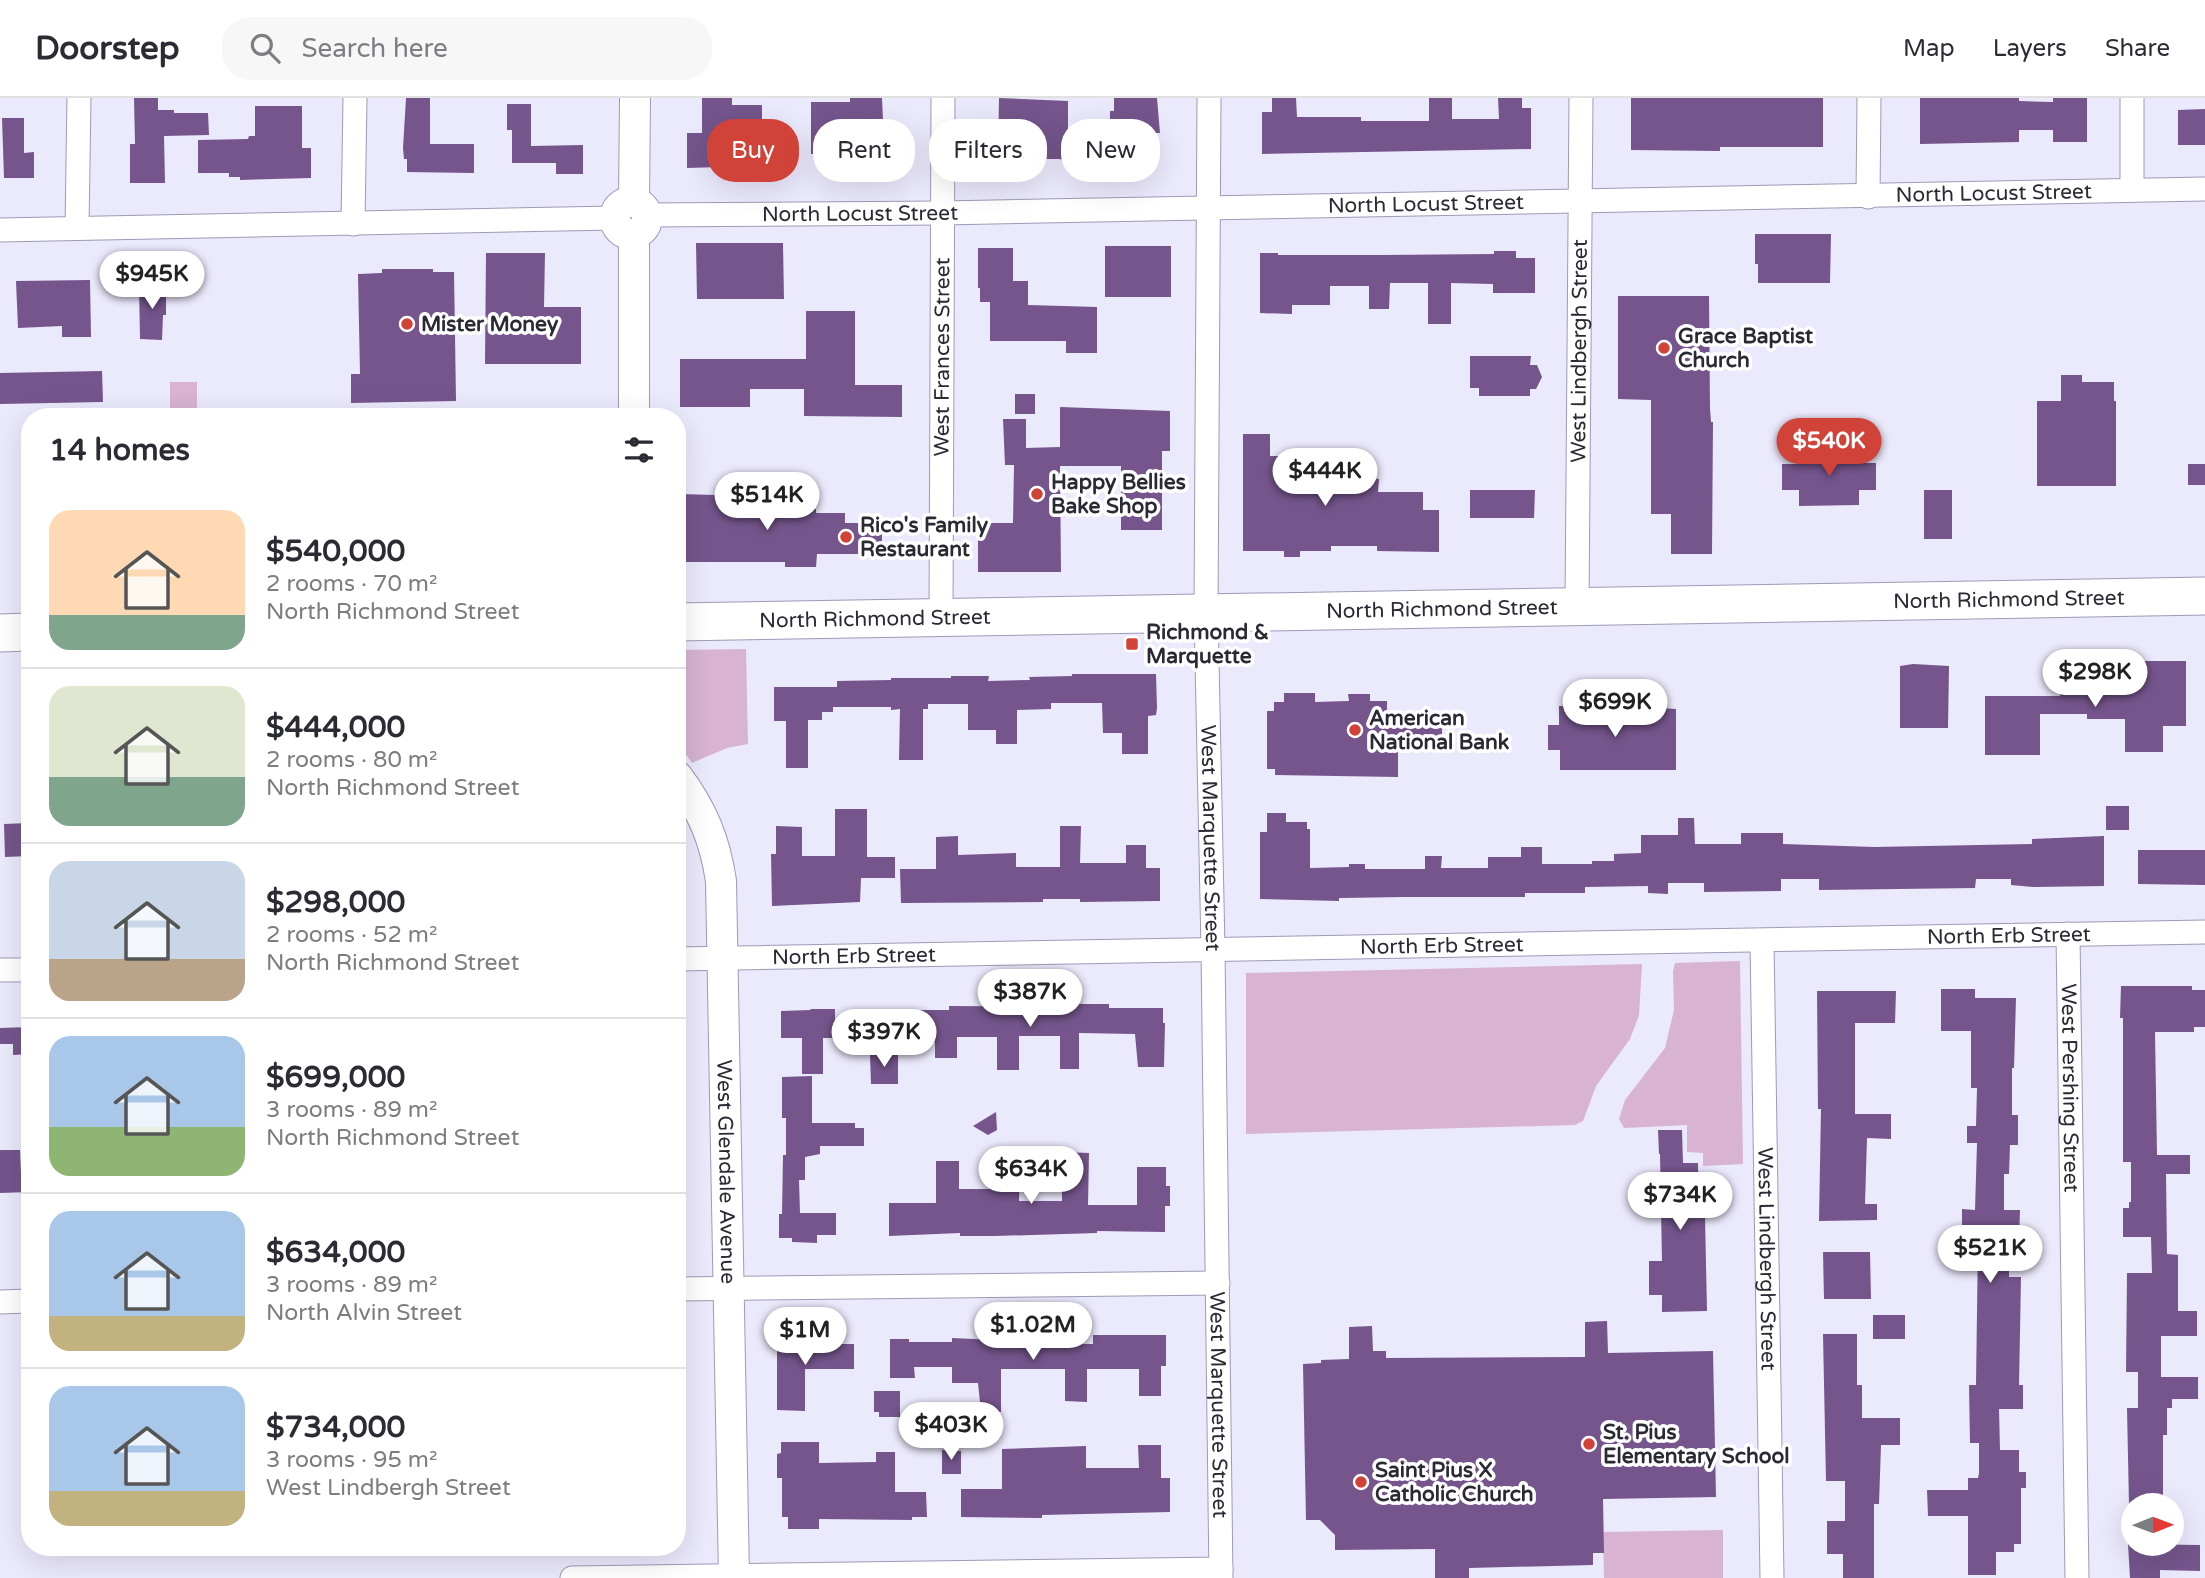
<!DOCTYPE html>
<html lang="en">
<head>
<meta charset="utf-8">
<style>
  :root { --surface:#fff; --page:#f7f7f7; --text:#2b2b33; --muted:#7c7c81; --line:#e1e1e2; --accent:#d14339 }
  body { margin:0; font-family:"Varela Round",sans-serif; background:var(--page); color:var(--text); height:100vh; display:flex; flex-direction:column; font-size:26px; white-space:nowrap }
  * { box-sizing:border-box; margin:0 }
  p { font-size:23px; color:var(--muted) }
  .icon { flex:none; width:38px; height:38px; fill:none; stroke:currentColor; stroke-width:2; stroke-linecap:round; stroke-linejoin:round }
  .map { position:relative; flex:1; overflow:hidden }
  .drawer { position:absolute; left:21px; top:310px; width:665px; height:1148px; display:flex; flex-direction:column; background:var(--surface); border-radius:28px; box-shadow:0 7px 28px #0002 }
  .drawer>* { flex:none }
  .hud { position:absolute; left:707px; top:21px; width:665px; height:63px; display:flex; gap:14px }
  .needle { width:46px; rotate:89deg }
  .buttons { position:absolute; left:2121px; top:1395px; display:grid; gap:14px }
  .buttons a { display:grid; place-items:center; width:63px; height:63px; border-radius:50%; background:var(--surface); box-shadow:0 7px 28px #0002; font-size:35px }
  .price { position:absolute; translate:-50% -60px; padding:0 16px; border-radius:24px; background:#fff; color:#222; font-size:23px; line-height:46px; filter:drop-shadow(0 2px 4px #0008) }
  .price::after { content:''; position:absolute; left:50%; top:42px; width:21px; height:16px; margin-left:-10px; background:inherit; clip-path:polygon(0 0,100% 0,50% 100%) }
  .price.current { background:var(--accent); color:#fff }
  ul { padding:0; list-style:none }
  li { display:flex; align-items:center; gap:21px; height:175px; padding:0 28px }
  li+li { border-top:2px solid var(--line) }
  li span { display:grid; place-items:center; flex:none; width:196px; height:140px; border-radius:21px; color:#555 }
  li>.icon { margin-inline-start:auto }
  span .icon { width:84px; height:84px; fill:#fffc; stroke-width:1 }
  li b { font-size:30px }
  h2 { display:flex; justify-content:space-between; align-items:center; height:84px; padding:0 28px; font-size:30px }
  .chip { padding:0 24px; border-radius:28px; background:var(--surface); box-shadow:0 7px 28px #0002; font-size:24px; line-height:63px }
  .chip.current { background:var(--accent); color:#fff }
  header { display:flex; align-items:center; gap:42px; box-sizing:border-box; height:98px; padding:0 35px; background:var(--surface); border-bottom:2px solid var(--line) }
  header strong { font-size:33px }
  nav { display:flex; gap:38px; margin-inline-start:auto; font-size:24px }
  .search { width:490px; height:63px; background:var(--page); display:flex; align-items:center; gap:18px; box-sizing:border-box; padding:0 24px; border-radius:28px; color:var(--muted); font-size:26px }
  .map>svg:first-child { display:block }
  .green { fill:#d8b3d4 }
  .building { fill:#75558c }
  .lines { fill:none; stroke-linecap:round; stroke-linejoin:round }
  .minor-casing { stroke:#9e9ab7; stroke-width:25 }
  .tertiary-casing { stroke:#9e9ab7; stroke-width:32 }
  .primary-casing { stroke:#9e9ab7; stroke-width:39 }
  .minor { stroke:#fff; stroke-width:23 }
  .tertiary { stroke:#fff; stroke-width:30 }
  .primary { stroke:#fff; stroke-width:37 }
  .poi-dot { fill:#d14339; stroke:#fff; stroke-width:2.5 }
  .labels { text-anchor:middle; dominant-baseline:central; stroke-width:7; stroke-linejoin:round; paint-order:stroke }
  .street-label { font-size:21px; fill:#2a2934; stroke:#fff }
  .poi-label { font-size:21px; font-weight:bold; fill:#2a2934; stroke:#fff; text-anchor:start }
</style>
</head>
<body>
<header>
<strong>Doorstep</strong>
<div class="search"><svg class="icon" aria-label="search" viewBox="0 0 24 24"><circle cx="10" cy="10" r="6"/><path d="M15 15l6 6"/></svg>Search here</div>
<nav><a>Map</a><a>Layers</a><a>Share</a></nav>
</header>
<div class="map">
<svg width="2205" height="1480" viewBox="0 0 2205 1480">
  <rect width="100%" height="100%" fill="#ebe9fc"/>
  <path class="green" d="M170 284H197V318H170Z
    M746 551 748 646 727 650 692 665 677 644V552Z
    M1740 863 1743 1066 1703 1068V1055L1687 1054V1027L1624 1030 1619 1021 1625 1002 1665 950 1674 912 1673 874 1675 865Z
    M1642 866 1639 917 1630 941 1596 988 1583 1023 1575 1027 1246 1036V875Z
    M1723 1432V1480H1604L1603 1434Z"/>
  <path class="building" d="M134 0H158V12H174V15H208L209 37 164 38 165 85H130V46H135Z
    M406 0H430V46H474V75L407 74V61H404L403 50Z
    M702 0H732V7H762V28H753V68L687 70V35H702Z
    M850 0H882L885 66H855V59H813L814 56H811V4H850Z
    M999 0 1068 3V38L1084 41 1079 65 1059 61H1032V66L998 65Z
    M1114 0H1157L1160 35H1154V54H1122V34H1110V13H1114Z
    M1272 0H1296L1297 19H1361V23H1429V0H1452V21H1499L1498 0H1522V10H1531V51L1262 56V14H1272Z
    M1631 0H1823V49H1720V53L1631 52Z
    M1920 0H2019V3L2053 4V0H2087V44H2053V32H2019V44L1920 46Z
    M507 6H531V48L583 47V76H556V65H512V32H507Z
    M255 8H302V50H311V80L240 82V79H229V75H198V42L248 41 249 38H255Z
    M2205 11V47H2178V12Z
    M2 20H24V55L34 54V80H4Z
    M1755 136H1831L1830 185H1758V166H1755Z
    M696 145H783L784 201H697Z
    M1105 148H1171V199H1105Z
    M978 150H1013V183H1028V207L1097 209V255H1066V243H990V204H980V190H978Z
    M1494 153H1516V160H1535V195H1493V186L1451 185V226H1428V185H1390L1389 211H1369V188H1330V207H1292V216L1260 215V155H1278V157H1382L1494 156Z
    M486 155H545L544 209H581V266H485Z
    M382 171H433V174H454L456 303 351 305V276H360L358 176 382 175Z
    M90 182 91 239H62V228L18 230 16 183Z
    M139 186H166V217H163L162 242 140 241Z
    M1618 198H1709L1710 311 1711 324H1713L1712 456H1671V416H1651V302L1618 301Z
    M806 213H855V287H902V319L804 318V291H750V309H680V261H806Z
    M1470 258H1531L1530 267H1537L1542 279 1536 291H1530V298H1479V290H1470Z
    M102 273 103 304 0 306V275Z
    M2061 277H2082V284H2114V303H2116V388H2037V303H2061Z
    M1015 296H1035V316H1015Z
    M1060 309 1170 313V353H1162V432H1121V368H1060L1061 474H978V425H1013L1014 367H1005L1003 321H1026V350L1060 349Z
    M1243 336H1270V358H1330V380L1379 381 1378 394H1423V412H1439V454L1377 453V448H1331V453H1300V459H1284V453H1243Z
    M1811 351H1846V358H1859L1858 365H1876V392H1859V407L1799 408V392H1782V366H1798V358H1811Z
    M2188 366H2205V387H2188Z
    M1470 392H1535L1534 420H1470Z
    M1924 392H1952V441H1924Z
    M680 396 786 399V411H816V415H845V425H882V456H817L816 469H785V464H679Z
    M2135 563H2186V628H2163V654H2125V621H2087V616H2040V657H1985V598H2060V580H2135Z
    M1913 566 1949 568 1948 630H1900V568Z
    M1072 576H1156L1157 610 1156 617 1148 618V656H1122V635H1103L1102 605H1051V611L1017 612V646H996V632H968V606H928V611H923V662H899L900 611 891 612V609H833V614H822V622H808V670H786V623H774V589H837V583L891 582V580H951V578H989L988 583 1030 582 1029 579 1072 578Z
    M1284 595H1315V604L1349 603 1348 596H1370V603H1387V616H1442V648H1398V679L1275 677V671H1267V613H1274V604H1284Z
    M1559 608H1587V611L1625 612V608L1676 611V672H1560V652H1548V627H1559Z
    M2106 708H2129V732H2106Z
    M835 711H867V759H895V780H861L860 804 772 808 771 756H776V728L802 729V758H835Z
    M1267 715H1286V724H1307V731H1310V770L1349 769V766H1365V771H1425V758H1442L1441 770H1488V759H1521V749H1542V766H1592V763H1614V756L1641 755V737H1678V720H1694L1695 746H1741V735H1783V746L1874 749 2032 746V741L2104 738V788L2033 789 2011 787V781H1976L1975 790 1819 792V781H1781V793L1704 794V785H1668V796L1648 795V788L1585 789V795H1525V799H1406L1339 800V803L1260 801V734H1267Z
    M30 725V758L5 759 4 726Z
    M1060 728H1081L1080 765H1126V747H1146V770H1160V803L1080 804V801H1043V804L901 805 900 771H936V739L958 738V757L1016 755V769H1060Z
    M2138 752H2205V787L2138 786Z
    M2121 888H2192V892H2205V929H2194V934H2155L2157 1057H2190V1076H2166L2167 1156 2178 1157V1213H2197V1238H2161V1279H2198V1301H2172V1310H2167V1337H2163V1407H2129L2127 1310H2138V1274H2126L2127 1175H2152L2151 1139H2123V1110H2129V1104H2131V1064H2123V920H2120Z
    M1941 891H1975V900H2016L2014 970H2012V1017H2018V1047H2010L2009 1076H2004V1112H2020L2019 1143H2009V1179H2021L2019 1287H2023V1311H1999L2000 1352H2019V1374H2026V1390H2021V1446H2014V1454H1996V1477H1968V1418H1928L1927 1392H1968V1380H1978L1979 1375V1345H1970L1969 1287H1976L1978 1142H1975L1974 1133H1962V1111L1975 1112 1977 1045H1967V1028H1976L1977 990H1971V933H1941Z
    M1817 893H1896L1895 925H1855V1016H1891V1041L1867 1040 1865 1106H1877V1122L1819 1123 1821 1011H1818Z
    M1077 906H1109V910H1163V925H1165L1164 969H1138L1135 936 1079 935V971H1060V938H1019V972H997V939H957V960H935V944L887 945V912H949V908L1077 909Z
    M810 911H835V940H823V976H802V940H781V913L811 912Z
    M30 929V956L13 957V946H0V930Z
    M870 957H898V986H871Z
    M812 978V1025H855V1030H864V1048H820V1056L805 1059V1082H799L800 1115H836V1137H817V1145L792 1144V1140H779V1116H782L783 1057H786V1020H782V979Z
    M996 1014 997 1032 988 1037 973 1028Z
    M1658 1032H1682L1683 1065H1698L1699 1120 1705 1119 1707 1213 1662 1214V1197H1649V1163H1662L1660 1056H1659Z
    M0 1052H20L21 1075H30V1094L0 1095Z
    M1062 1054 1089 1055 1088 1107H1137V1069H1166V1088H1170V1108H1165V1134L1097 1133V1135L995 1138H960V1135L889 1138V1105H936V1063H959V1091H999V1062H1020L1019 1103H1062Z
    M1823 1154H1870L1871 1201H1824Z
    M1873 1217H1905V1241H1873Z
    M1607 1223 1608 1255 1713 1253 1716 1399 1603 1401 1604 1455H1593V1467L1469 1470V1480H1435V1451L1335 1452V1437L1320 1422H1306L1303 1266 1321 1265V1262L1349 1261V1229L1372 1228 1373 1253H1386V1260L1585 1259V1224Z
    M1823 1236H1857V1287H1862V1320H1900V1347H1881L1879 1406H1874V1480H1843V1456H1827V1423H1845V1383H1826Z
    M1093 1237H1166V1268H1161V1298H1139V1271H1087V1304L1065 1303V1271H1001V1314H981L978 1285H952V1269H914L915 1280H890V1241H909V1244H952V1240L1018 1243V1240H1039V1245H1045V1248H1078V1246H1093Z
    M777 1239H804V1246H854V1271H805V1313L777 1312Z
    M874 1293H900V1319H879V1314H874Z
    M781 1344H819V1365L876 1364V1354H895V1394H926L927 1419H912V1422L819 1421V1431H788V1419H782V1380H777V1356L781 1355Z
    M1138 1347H1161V1380H1170V1414L1042 1417V1420L961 1419V1391H1002V1351L1086 1348V1370H1139Z
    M942 1352 961 1353V1376H942Z
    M2128 1446 2200 1447V1473L2160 1472V1480H2130Z"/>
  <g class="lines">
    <defs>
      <g id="minor">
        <path id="s1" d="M1209 0 1206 514 1213 851 1221 1480"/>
        <path d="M2132 92V0"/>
        <path d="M1868 99 1869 0"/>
        <path id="s2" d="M646 117 942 115 2205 91"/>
        <path d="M353 126 355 0"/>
        <path d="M77 130 79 0"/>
        <path d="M0 132 615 120"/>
        <path id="s3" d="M1577 509 1581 0"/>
        <path id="s4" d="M941 520 943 0"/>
        <path id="s5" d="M2068 836 2077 1480"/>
        <path id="s6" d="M1762 843 1772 1480"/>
        <path id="s7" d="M677 861 2205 834"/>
        <path d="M0 872H30"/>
        <path d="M677 1191 1218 1185"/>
        <path d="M0 1204 30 1203"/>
        <path d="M572 1480 1221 1471"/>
      </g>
      <g id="tertiary">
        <circle cx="631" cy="120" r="16"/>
        <path d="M634 104 635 0"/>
        <path d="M634 136V318"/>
        <path id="s8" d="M677 678C702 711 715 742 721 783L734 1480"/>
      </g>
      <g id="primary">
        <path id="s9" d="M677 524 2205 498"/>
        <path d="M0 535 30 534"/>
      </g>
    </defs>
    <use href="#minor" class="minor-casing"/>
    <use href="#tertiary" class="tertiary-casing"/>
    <use href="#primary" class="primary-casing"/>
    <use href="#minor" class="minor"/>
    <use href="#tertiary" class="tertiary"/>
    <use href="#primary" class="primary"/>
  </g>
  <g class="poi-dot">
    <circle cx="407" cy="226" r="7"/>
    <circle cx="1664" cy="250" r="7"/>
    <circle cx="1037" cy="396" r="7"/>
    <circle cx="846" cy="439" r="7"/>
    <rect x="1125" y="539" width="14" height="14" rx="3.5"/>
    <circle cx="1355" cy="632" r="7"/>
    <circle cx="1589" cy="1346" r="7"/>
    <circle cx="1361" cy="1384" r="7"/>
  </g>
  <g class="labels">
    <g class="street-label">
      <text stroke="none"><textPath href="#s2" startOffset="1348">North Locust Street</textPath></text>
      <text stroke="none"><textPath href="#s2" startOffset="780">North Locust Street</textPath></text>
      <text stroke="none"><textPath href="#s2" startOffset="214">North Locust Street</textPath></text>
      <text stroke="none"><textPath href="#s3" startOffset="256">West Lindbergh Street</textPath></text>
      <text stroke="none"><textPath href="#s4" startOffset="261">West Frances Street</textPath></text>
      <text stroke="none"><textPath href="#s9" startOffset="1332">North Richmond Street</textPath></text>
      <text stroke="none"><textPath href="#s9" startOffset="765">North Richmond Street</textPath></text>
      <text stroke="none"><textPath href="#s9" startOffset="198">North Richmond Street</textPath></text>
      <text stroke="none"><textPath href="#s1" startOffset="740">West Marquette Street</textPath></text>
      <text stroke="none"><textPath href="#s7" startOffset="1332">North Erb Street</textPath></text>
      <text stroke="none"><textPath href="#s7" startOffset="765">North Erb Street</textPath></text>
      <text stroke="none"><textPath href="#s7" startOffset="177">North Erb Street</textPath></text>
      <text stroke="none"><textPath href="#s5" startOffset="154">West Pershing Street</textPath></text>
      <text stroke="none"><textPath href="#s8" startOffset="406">West Glendale Avenue</textPath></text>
      <text stroke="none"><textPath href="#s6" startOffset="318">West Lindbergh Street</textPath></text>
      <text stroke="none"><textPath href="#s1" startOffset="1307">West Marquette Street</textPath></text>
    </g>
    <g class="poi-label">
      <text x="421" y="226">Mister Money</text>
      <text x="1678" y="238">Grace Baptist<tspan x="1678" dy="24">Church</tspan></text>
      <text x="1051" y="384">Happy Bellies<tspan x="1051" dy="24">Bake Shop</tspan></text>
      <text x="860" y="427">Rico's Family<tspan x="860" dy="24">Restaurant</tspan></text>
      <text x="1146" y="534">Richmond &amp;<tspan x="1146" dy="24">Marquette</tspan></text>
      <text x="1369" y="620">American<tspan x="1369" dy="24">National Bank</tspan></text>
      <text x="1603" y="1334">St. Pius<tspan x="1603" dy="24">Elementary School</tspan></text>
      <text x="1375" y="1372">Saint Pius X<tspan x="1375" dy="24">Catholic Church</tspan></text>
    </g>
  </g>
</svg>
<div class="buttons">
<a><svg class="needle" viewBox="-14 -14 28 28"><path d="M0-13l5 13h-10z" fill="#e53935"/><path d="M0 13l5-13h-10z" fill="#7c7c81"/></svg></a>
</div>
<b class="price" style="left:152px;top:213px">$945K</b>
<b class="price current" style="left:1829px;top:380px">$540K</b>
<b class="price" style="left:1325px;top:410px">$444K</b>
<b class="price" style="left:767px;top:434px">$514K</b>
<b class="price" style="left:2095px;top:611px">$298K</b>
<b class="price" style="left:1615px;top:641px">$699K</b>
<b class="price" style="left:1030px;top:931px">$387K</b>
<b class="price" style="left:884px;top:971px">$397K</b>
<b class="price" style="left:1031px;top:1108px">$634K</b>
<b class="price" style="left:1680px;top:1134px">$734K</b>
<b class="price" style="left:1990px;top:1187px">$521K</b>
<b class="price" style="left:1033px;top:1264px">$1.02M</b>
<b class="price" style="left:805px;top:1269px">$1M</b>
<b class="price" style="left:951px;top:1364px">$403K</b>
<div class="hud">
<a class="chip current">Buy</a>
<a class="chip">Rent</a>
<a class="chip">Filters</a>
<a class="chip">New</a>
</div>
<section class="drawer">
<h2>14 homes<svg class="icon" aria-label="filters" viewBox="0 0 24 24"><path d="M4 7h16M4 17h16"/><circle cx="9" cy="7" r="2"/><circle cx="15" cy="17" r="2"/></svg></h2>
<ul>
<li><span style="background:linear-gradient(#ffd9b3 75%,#7fa58c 0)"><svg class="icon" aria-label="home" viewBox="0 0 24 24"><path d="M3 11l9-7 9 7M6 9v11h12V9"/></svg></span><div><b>$540,000</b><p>2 rooms · 70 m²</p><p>North Richmond Street</p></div></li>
<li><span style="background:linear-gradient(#dfe7d0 65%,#7fa58c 0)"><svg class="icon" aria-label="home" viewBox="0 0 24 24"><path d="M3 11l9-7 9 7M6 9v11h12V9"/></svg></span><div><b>$444,000</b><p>2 rooms · 80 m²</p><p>North Richmond Street</p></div></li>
<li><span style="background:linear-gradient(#c9d6e8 70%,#b9a48a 0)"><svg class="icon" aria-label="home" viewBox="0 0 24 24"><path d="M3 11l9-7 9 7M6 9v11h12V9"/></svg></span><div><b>$298,000</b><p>2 rooms · 52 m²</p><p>North Richmond Street</p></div></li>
<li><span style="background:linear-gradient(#a9c7e8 65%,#8fb573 0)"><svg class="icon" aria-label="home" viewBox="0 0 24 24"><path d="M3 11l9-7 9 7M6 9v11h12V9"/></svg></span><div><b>$699,000</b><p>3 rooms · 89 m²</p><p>North Richmond Street</p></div></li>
<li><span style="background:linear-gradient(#a9c7e8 75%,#c2b280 0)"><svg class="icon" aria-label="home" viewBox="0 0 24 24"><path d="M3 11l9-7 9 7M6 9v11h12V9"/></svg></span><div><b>$634,000</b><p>3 rooms · 89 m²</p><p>North Alvin Street</p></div></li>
<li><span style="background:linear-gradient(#a9c7e8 75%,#c2b280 0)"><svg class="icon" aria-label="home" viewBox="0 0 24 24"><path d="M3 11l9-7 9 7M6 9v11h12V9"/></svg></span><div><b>$734,000</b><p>3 rooms · 95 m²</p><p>West Lindbergh Street</p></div></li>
</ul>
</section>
</div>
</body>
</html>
